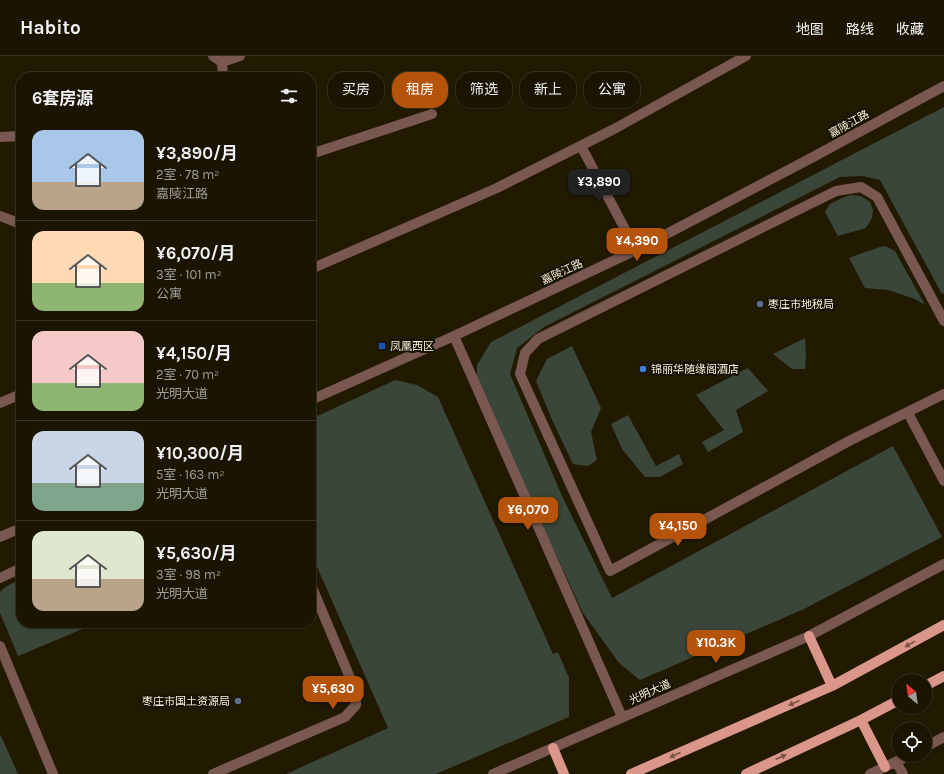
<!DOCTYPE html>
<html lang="zh">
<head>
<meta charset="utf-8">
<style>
  :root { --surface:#1a1400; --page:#231d0a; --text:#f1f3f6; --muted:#9f9e99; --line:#383322; --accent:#b45309 }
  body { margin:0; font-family:Karla,"Noto Sans SC",sans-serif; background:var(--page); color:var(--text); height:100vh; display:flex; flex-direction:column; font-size:15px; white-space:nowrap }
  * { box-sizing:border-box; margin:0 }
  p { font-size:13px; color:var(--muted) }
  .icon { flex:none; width:22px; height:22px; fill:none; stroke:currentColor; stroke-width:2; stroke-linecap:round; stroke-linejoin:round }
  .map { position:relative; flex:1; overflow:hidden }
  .drawer { position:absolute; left:16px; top:16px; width:300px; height:556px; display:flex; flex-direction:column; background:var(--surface); border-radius:16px; box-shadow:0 1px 3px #0004,0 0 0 1px var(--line) }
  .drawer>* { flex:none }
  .top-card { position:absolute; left:328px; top:16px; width:380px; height:36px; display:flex; gap:8px }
  .needle { width:26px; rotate:331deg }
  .tools { position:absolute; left:892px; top:618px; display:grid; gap:8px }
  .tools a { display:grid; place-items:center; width:40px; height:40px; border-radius:50%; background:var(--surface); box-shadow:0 1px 3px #0004,0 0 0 1px var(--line); font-size:20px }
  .price { position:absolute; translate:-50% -34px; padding:0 9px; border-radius:8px; background:var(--accent); color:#fff; font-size:13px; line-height:26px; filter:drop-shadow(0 1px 2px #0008) }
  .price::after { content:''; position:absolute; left:50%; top:24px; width:12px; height:9px; margin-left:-6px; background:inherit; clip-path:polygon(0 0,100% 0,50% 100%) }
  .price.selected { background:#222; color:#fff }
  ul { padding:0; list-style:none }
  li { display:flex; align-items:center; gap:12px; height:100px; padding:0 16px }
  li+li { border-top:1px solid var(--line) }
  li span { display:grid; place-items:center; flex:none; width:112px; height:80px; border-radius:12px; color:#555 }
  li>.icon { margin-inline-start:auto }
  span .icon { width:48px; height:48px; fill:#fffc; stroke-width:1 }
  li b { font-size:17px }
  h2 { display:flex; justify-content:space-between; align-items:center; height:48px; padding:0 16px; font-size:17px }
  .tag { padding:0 14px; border-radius:16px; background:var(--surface); box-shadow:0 1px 3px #0004,0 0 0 1px var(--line); font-size:14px; line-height:36px }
  .tag.selected { background:var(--accent); color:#fff }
  header { display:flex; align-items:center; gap:24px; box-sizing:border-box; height:56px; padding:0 20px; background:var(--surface); border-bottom:1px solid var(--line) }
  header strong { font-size:19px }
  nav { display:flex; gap:22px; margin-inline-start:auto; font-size:14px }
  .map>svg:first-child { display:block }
  .green { fill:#3a463a }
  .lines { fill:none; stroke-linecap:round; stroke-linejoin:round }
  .minor { stroke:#7a5852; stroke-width:10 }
  .major { stroke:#db968a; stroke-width:10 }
  .oneway { fill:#795445 }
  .service-dot { fill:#5c6f8a; stroke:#171200; stroke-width:1.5 }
  .transit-dot { fill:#1a4fb4; stroke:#171200; stroke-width:1.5 }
  .shop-dot { fill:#3f7fe0; stroke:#171200; stroke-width:1.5 }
  .labels { text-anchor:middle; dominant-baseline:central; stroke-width:4; stroke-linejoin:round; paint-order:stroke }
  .street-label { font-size:11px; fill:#f6f1e0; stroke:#171200 }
  .poi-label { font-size:11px; fill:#f6f1e0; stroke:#171200; text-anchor:start }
</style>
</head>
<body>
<header>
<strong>Habito</strong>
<nav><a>地图</a><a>路线</a><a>收藏</a></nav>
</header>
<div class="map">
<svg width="944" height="718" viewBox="0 0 944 718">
  <rect width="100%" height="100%" fill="#221a00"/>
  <path class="green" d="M944 51V237L942 238 880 124 863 120 840 121 544 271 517 292 510 318 562 440 612 542 893 390 942 481 804 553 640 624 619 607 583 557 477 328V309L491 286Z
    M851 139 861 140 870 146 873 154 872 162 866 172 838 180 825 156 830 148 842 142Z
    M885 190 895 195 925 249 915 243 888 234 865 232 849 202 880 191Z
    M805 282 806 299 805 313H792L773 298Z
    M572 290 601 352 591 376 597 404 588 410 573 408 553 366 536 325 547 303Z
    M748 312 768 335 736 354 743 376 708 396 702 386 724 374 696 339Z
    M395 324 417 329 438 341 553 598 558 596 569 622V661L436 718H286L388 672 311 497V363Z
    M628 359 656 410 679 398 683 408 660 421H645L622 393 611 368Z
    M21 523V567H97L18 600 0 557V536C5 530 13 527 21 523Z
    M0 678 18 718H0Z"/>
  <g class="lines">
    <path class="minor" d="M213 0 222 6 223 21
      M222 6 240 0
      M0 81 21 80
      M581 90 636 194
      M311 98 432 58
      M0 160 21 168
      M311 213 497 132 616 72 746 0
      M944 265 877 141 861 131 836 135 538 283 525 297 520 318 610 515 849 385 944 338
      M454 280 622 661
      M311 344 454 280 636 194 815 100 944 30
      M0 347 21 338
      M908 357 944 425
      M0 481 21 472
      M0 522 21 512
      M0 590 53 718
      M925 691 944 681
      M896 706 903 718
      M213 718 345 661 356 649V636L311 529
      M493 718 809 580 944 508
      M870 718 910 699"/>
    <path class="major" d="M809 580 832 630
      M925 630 944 620
      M861 664 885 711
      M553 692 564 718
      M631 718 832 630 944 569
      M746 718 861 664 899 644"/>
  </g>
  <defs><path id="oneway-solid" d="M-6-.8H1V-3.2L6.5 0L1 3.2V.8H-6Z"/></defs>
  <g class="oneway">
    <use href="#oneway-solid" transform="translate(910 588) rotate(151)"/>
    <use href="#oneway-solid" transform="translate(794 647) rotate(156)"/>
    <use href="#oneway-solid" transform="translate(675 699) rotate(156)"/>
    <use href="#oneway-solid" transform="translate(781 701) rotate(-25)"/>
  </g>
  <g class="service-dot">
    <circle cx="760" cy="248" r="4"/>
    <circle cx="238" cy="645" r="4"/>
  </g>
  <rect class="transit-dot" x="378" y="286" width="8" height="8" rx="2"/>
  <circle class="shop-dot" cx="643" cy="313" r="4"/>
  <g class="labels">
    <g class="street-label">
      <text transform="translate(849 68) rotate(-29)">嘉陵江路</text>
      <text transform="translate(562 216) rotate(-25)">嘉陵江路</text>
      <text transform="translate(650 636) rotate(-24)">光明大道</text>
    </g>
    <g class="poi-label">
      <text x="768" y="248">枣庄市地税局</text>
      <text x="390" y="290">凤凰西区</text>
      <text x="651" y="313">锦丽华随缘阁酒店</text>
      <text x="230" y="645" text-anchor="end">枣庄市国土资源局</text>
    </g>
  </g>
</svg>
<div class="tools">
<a><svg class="needle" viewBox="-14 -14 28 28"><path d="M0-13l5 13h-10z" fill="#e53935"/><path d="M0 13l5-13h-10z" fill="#9f9e99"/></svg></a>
<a><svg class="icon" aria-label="locate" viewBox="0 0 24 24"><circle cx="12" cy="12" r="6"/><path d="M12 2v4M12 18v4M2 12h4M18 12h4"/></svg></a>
</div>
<b class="price selected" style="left:599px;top:147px">¥3,890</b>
<b class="price" style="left:637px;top:206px">¥4,390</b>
<b class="price" style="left:528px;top:475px">¥6,070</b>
<b class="price" style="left:678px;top:491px">¥4,150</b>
<b class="price" style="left:716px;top:608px">¥10.3K</b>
<b class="price" style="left:333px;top:654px">¥5,630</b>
<div class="top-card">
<a class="tag">买房</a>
<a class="tag selected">租房</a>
<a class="tag">筛选</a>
<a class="tag">新上</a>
<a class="tag">公寓</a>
</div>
<section class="drawer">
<h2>6套房源<svg class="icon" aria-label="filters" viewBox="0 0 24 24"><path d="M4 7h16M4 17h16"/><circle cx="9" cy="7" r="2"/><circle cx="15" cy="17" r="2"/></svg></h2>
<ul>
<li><span style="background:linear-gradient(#a9c7e8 65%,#b9a48a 0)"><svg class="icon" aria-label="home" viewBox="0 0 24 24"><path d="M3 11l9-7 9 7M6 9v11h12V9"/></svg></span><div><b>¥3,890/月</b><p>2室 · 78 m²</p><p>嘉陵江路</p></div></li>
<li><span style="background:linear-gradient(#ffd9b3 65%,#8fb573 0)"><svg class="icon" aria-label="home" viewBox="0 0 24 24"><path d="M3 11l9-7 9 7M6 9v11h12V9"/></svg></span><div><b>¥6,070/月</b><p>3室 · 101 m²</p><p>公寓</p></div></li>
<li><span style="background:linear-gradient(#f6c9c9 65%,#8fb573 0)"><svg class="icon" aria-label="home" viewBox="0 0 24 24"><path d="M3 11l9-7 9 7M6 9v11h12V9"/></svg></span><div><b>¥4,150/月</b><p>2室 · 70 m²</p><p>光明大道</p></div></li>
<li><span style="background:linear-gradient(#c9d6e8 65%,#7fa58c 0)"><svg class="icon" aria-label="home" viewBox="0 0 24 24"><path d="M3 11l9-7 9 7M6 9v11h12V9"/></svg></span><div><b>¥10,300/月</b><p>5室 · 163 m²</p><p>光明大道</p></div></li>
<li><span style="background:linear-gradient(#dfe7d0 60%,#b9a48a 0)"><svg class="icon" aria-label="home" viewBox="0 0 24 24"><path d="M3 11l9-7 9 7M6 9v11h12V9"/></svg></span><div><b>¥5,630/月</b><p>3室 · 98 m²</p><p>光明大道</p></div></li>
</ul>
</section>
</div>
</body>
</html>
